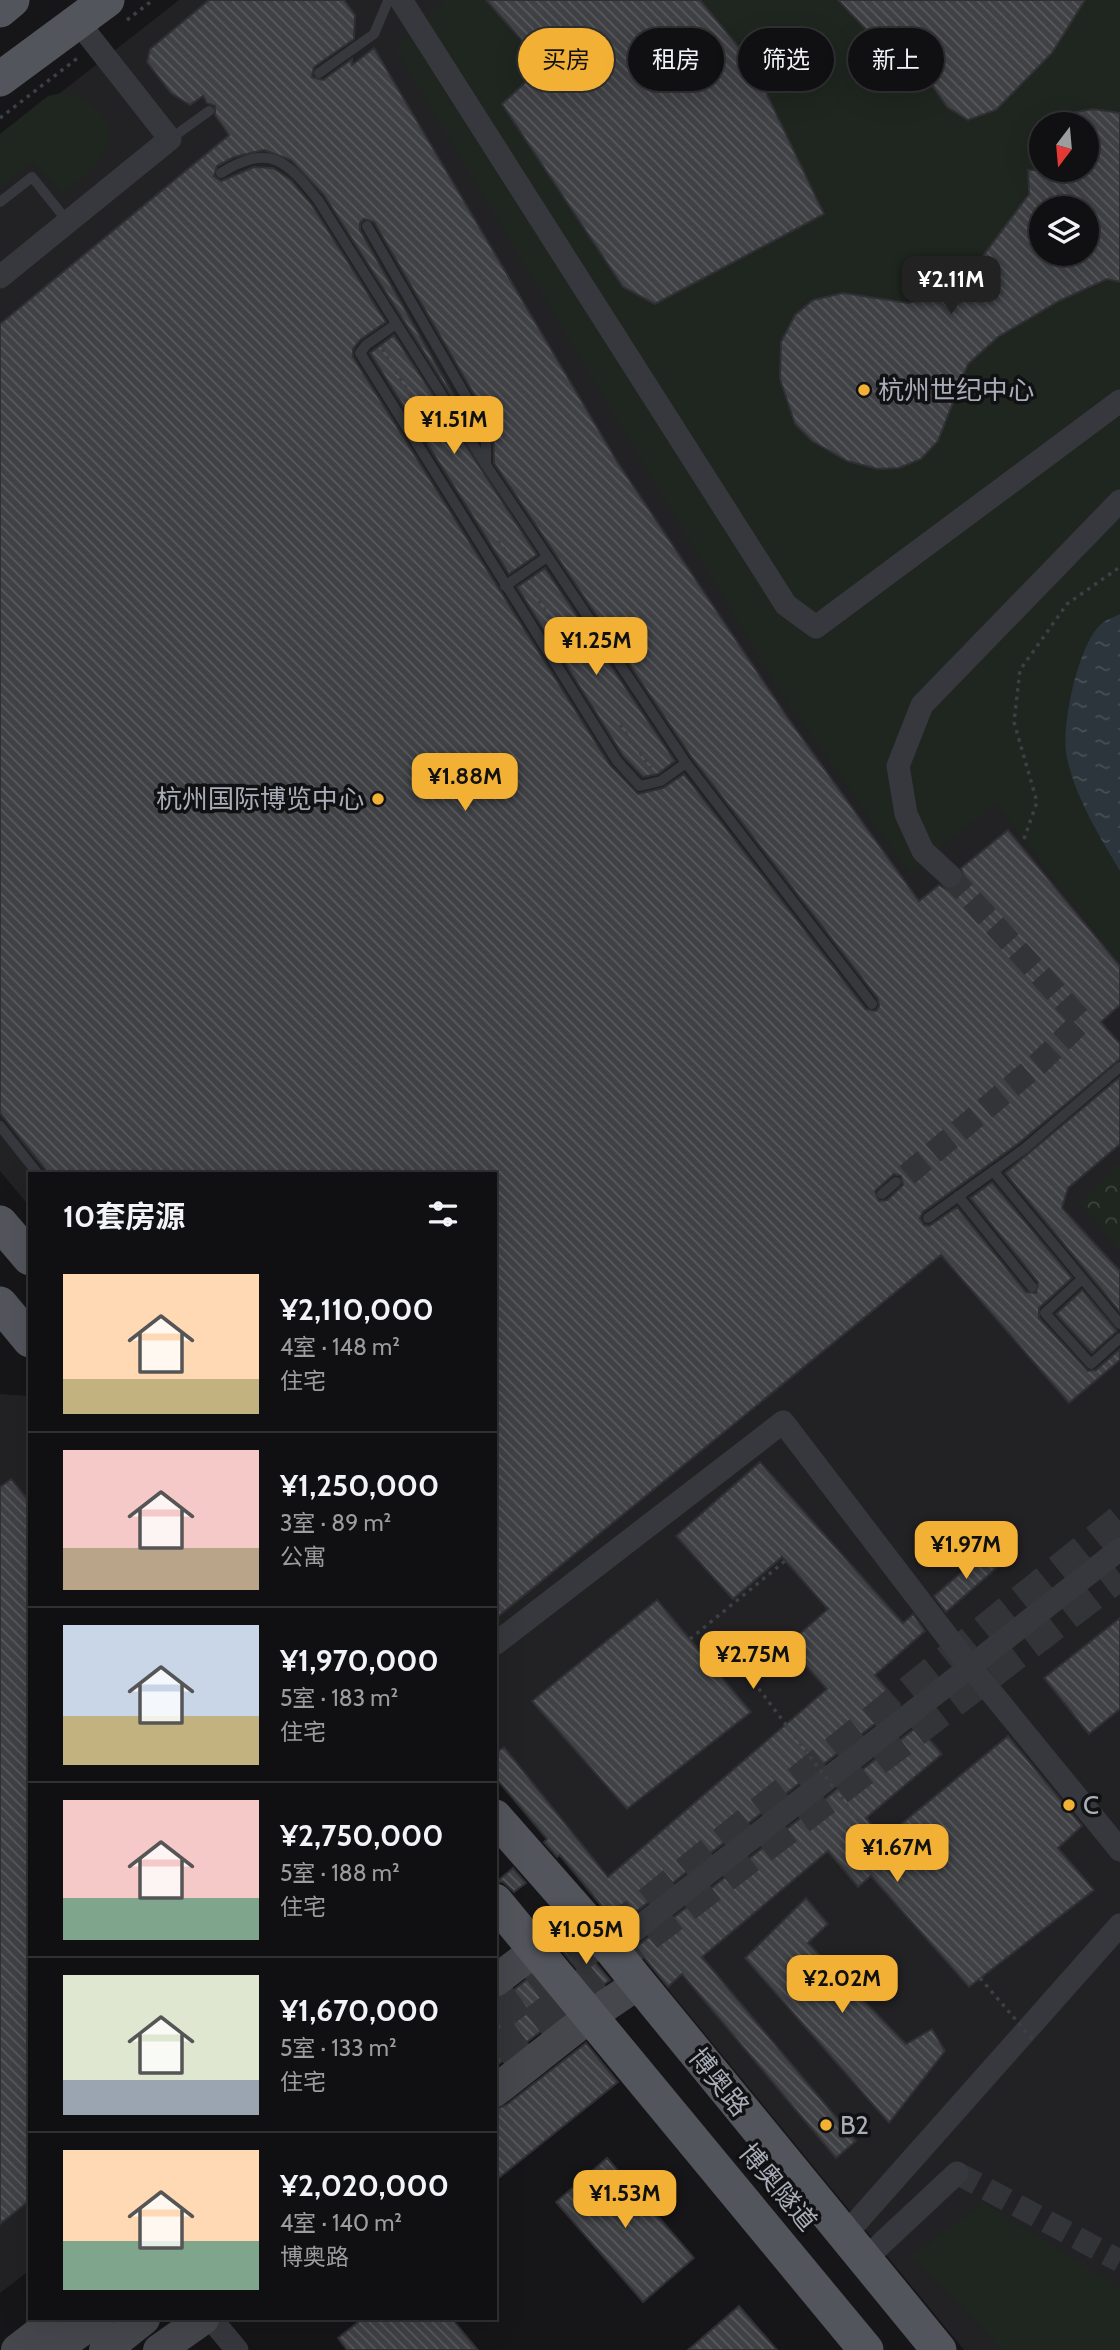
<!DOCTYPE html>
<html lang="zh">
<head>
<meta charset="utf-8">
<style>
  :root { --surface:#101012; --page:#1e1e20; --text:#f1f3f6; --muted:#9c9d9f; --line:#303032; --accent:#f2b134 }
  body { margin:0; font-family:Cabin,"Noto Sans SC",sans-serif; background:var(--page); color:var(--text); height:100vh; display:flex; flex-direction:column; font-size:26px; white-space:nowrap }
  * { box-sizing:border-box; margin:0 }
  p { font-size:23px; color:var(--muted) }
  .icon { flex:none; width:38px; height:38px; fill:none; stroke:currentColor; stroke-width:2; stroke-linecap:round; stroke-linejoin:round }
  .map { position:relative; flex:1; overflow:hidden }
  .details { position:absolute; left:28px; top:1172px; width:469px; height:1148px; display:flex; flex-direction:column; background:var(--surface); border-radius:0px; box-shadow:0 7px 28px #0002,0 0 0 2px var(--line) }
  .details>* { flex:none }
  .hud { position:absolute; left:518px; top:28px; width:497px; height:63px; display:flex; gap:14px }
  .needle { width:46px; rotate:196deg }
  .tools { position:absolute; left:1029px; top:112px; display:grid; gap:14px }
  .tools a { display:grid; place-items:center; width:70px; height:70px; border-radius:50%; background:var(--surface); box-shadow:0 7px 28px #0002,0 0 0 2px var(--line); font-size:35px }
  .price { position:absolute; translate:-50% -60px; padding:0 16px; border-radius:14px; background:var(--accent); color:#111; font-size:23px; line-height:46px; filter:drop-shadow(0 2px 4px #0008) }
  .price::after { content:''; position:absolute; left:50%; top:42px; width:21px; height:16px; margin-left:-10px; background:inherit; clip-path:polygon(0 0,100% 0,50% 100%) }
  .price.active { background:#222; color:#fff }
  ul { padding:0; list-style:none }
  li { display:flex; align-items:center; gap:21px; height:175px; padding:0 35px }
  li+li { border-top:2px solid var(--line) }
  li span { display:grid; place-items:center; flex:none; width:196px; height:140px; border-radius:0px; color:#555 }
  li>.icon { margin-inline-start:auto }
  span .icon { width:84px; height:84px; fill:#fffc; stroke-width:1 }
  li b { font-size:30px }
  h2 { display:flex; justify-content:space-between; align-items:center; height:84px; padding:0 35px; font-size:30px }
  .chip { padding:0 24px; border-radius:32px; background:var(--surface); box-shadow:0 7px 28px #0002,0 0 0 2px var(--line); font-size:24px; line-height:63px }
  .chip.active { background:var(--accent); color:#111 }
  .map>svg:first-child { display:block }
  .built { fill:#222225; fill-rule:evenodd }
  .grass { fill:#1e261f; fill-rule:evenodd }
  .park { fill:url(#park-crowns) }
  .water { fill:url(#water-ripples) }
  .building { fill:url(#building-back-hatch); stroke:#303034; stroke-width:2; fill-rule:evenodd }
  .lines { fill:none; stroke-linecap:round; stroke-linejoin:round }
  .minor-tunnel { stroke:#333438; stroke-width:23; stroke-dasharray:23 11; stroke-linecap:butt }
  .secondary-tunnel { stroke:#333438; stroke-width:32; stroke-dasharray:32 16; stroke-linecap:butt }
  .path { stroke:#3d3f44; stroke-width:3.5; stroke-dasharray:3.5 5; stroke-linecap:butt }
  .service { stroke:#37383d; stroke-width:10 }
  .minor { stroke:#37383d; stroke-width:23 }
  .secondary { stroke:#45474d; stroke-width:32 }
  .primary { stroke:#53555c; stroke-width:35 }
  .path-bridge { stroke:#3d3f44; stroke-width:3.5; stroke-dasharray:3.5 5; stroke-linecap:butt }
  .poi-dot { fill:#f2b134; stroke:#111113; stroke-width:2.5 }
  .labels { text-anchor:middle; dominant-baseline:central; stroke-width:7; stroke-linejoin:round; paint-order:stroke }
  .poi-label { font-size:26px; fill:#a8adb8; stroke:#111113; text-anchor:start }
  .street-label { font-size:26px; fill:#a8adb8; stroke:#111113 }
</style>
</head>
<body>
<div class="map">
<svg width="1120" height="2350" viewBox="0 0 1120 2350">
  <defs>
    <pattern id="park-crowns" width="20" height="18" patternUnits="userSpaceOnUse" patternTransform="scale(1.75)"><rect width="20" height="18" fill="#1e261f"/><path d="M2 6a3 3 0 1 1 6 0M12 15a3 3 0 1 1 6 0" fill="none" stroke="#3c433d"/></pattern>
    <pattern id="water-ripples" width="26" height="14" patternUnits="userSpaceOnUse" patternTransform="scale(1.75)"><rect width="26" height="14" fill="#2c353c"/><path d="M2 4q2-2 4 0t4 0M15 11q2-2 4 0t4 0" fill="none" stroke="#485056"/></pattern>
    <pattern id="building-back-hatch" width="6" height="6" patternUnits="userSpaceOnUse" patternTransform="scale(1.75)"><rect width="6" height="6" fill="#404145"/><path d="M-1 5l2 2M0 0l6 6M5-1l2 2" fill="none" stroke="#595a5e"/></pattern>
  </defs>
  <rect width="100%" height="100%" fill="#161618"/>
  <path class="built" d="M179 0H1120V2350H964L495 1778V1174H30V1207L0 1171V140ZM1041 124H1087V170H1041ZM1041 208H1087V254H1041Z
    M0 1394 30 1396V2270L0 2293Z"/>
  <path class="grass" d="M445 0H1120V614L1100 624 1079 798 1120 871V964L996 804 909 873 779 690 395 48ZM1041 124H1087V170H1041ZM1041 208H1087V254H1041Z
    M65 92C106 105 125 132 93 169 86 179 72 185 62 193L32 162 0 187V134L48 96Z
    M983 2202 1120 2288V2350H1002L913 2256Z"/>
  <path class="park" d="M1120 1162V1250L1081 1204Z"/>
  <path class="water" d="M1120 614V871C1099 835 1076 799 1067 758 1060 729 1078 644 1101 624 1105 620 1114 617 1120 614Z"/>
  <path class="building" d="M209 0H344L355 15 354 39 314 67 312 77 323 80 352 59V65L374 48 618 463 788 718 919 901 939 885 948 890 960 886 964 878 961 868 1008 830 1120 966V1005L1101 1022 1120 1044V1059L1019 1143 923 1212 920 1218 924 1225 929 1226 957 1207 1026 1292 1036 1293 1038 1282 970 1198 992 1182 1072 1278 1039 1308V1318L1088 1371 1096 1370 1120 1349V1360L1069 1403 941 1255 495 1619V1174H49L0 1113V324L229 135 215 115V106L207 103 203 96 190 105 171 93 147 62 150 49ZM264 150 291 160 324 195 478 438 360 230V223L364 219 374 222 493 427 494 463 692 758 878 999 879 1006 876 1011 866 1009 684 774 663 788 638 794 610 765 353 357V349L360 340 386 322 312 205 291 180 273 168 254 167 221 181 214 176 217 166 234 157ZM894 1174 901 1176 903 1185 887 1200 879 1201 875 1191Z
    M486 0H700L752 63 824 214 655 304 623 287 502 104 544 65Z
    M838 0H1085L1052 53 996 110 968 120 947 107 907 49 897 62Z
    M1093 109 1120 113V282L1107 279 1059 301 998 337 968 364 938 441 921 459 899 468 878 469 847 461 812 441 795 424 780 379 781 342 795 315 813 300 843 293 908 303 942 292 971 272 1029 194 1028 170H1087V124H1051L1050 117ZM1041 208H1087V254H1041Z
    M394 335 537 555 509 574 370 353Z
    M545 568 675 761 658 774 643 777 623 756 517 587Z
    M1120 1077V1144L1068 1188 1062 1208 1120 1271V1312L1005 1173Z
    M1082 1290 1117 1331 1092 1353 1056 1314Z
    M760 1462 903 1623 913 1614 925 1631 875 1675 900 1704 618 1926 560 1855 557 1857 544 1842 547 1839 495 1777V1753L504 1747 608 1877 827 1689 787 1645 828 1609 782 1557 733 1599 676 1536Z
    M11 1479 30 1502V2200L0 2224V1487Z
    M986 1551 1000 1565 946 1612 934 1596Z
    M657 1600 751 1712 627 1809 532 1701Z
    M1120 1618V1709L1089 1734 1044 1678Z
    M918 1726 942 1754 866 1818 883 1839 1008 1736 1082 1826 1058 1848 1094 1890 969 1987 871 1876 858 1887 828 1851 702 1957 856 2141 836 2158 682 1974 668 1987 636 1947Z
    M513 1868 526 1883 514 1892 503 1882H496Z
    M806 1898 828 1924 808 1943 906 2044 932 2029 945 2051 889 2123 745 1958Z
    M577 1941 610 1980 595 1991 563 1952Z
    M531 1976 563 2014 495 2067V1999L506 1996Z
    M586 2043 618 2082 495 2181V2109L506 2105Z
    M607 2158 694 2258 643 2302 556 2202Z
    M739 2306 777 2350H688Z
    M362 2319H452L478 2350H347L338 2338Z"/>
  <g class="lines">
    <path class="minor-tunnel" d="M907 1175 1038 1064 1082 1021 950 876
      M957 2173 1120 2261"/>
    <path class="secondary-tunnel" d="M495 2018 630 1918 1120 1521
      M495 2052 1120 1574"/>
    <path class="path" d="M127 20 153 0
      M0 118 79 57
      M382 349 428 423
      M498 541 514 563
      M530 586 566 645
      M620 725 651 768
      M1024 839 1037 802 1014 722 1020 670 1067 604 1120 567
      M690 1639 785 1561"/>
    <path class="service" d="M319 73 374 34 388 1 391 0
      M170 139 209 111
      M221 173C270 143 286 160 318 200L486 465 686 763 872 1004
      M0 202 32 177 68 222
      M367 226 486 431V465
      M396 324 366 345 360 353 617 761 640 786 661 781 686 763
      M505 586 547 557
      M0 1126 38 1174
      M993 1171 1120 1324
      M882 1194 896 1182
      M958 1196 1032 1287
      M928 1218 1024 1149 1120 1067
      M1082 1279 1045 1313 1091 1364 1120 1338"/>
    <path class="minor" d="M401 0 786 605 816 627 1120 401
      M0 277 170 139 78 22
      M950 876 923 851 906 814 898 766 922 705 1120 501
      M495 1644 783 1422 969 1665 1120 1850
      M611 1949 1120 1549
      M845 2235 1120 1925
      M865 2259 957 2173
      M211 2319 237 2350"/>
    <path class="secondary" d="M495 1981 580 1916
      M495 2091 589 2017 639 1983
      M17 2350 57 2319
      M54 2350 98 2319
      M105 2350 144 2319
      M159 2350 203 2319"/>
    <path class="primary" d="M0 10 12 0
      M0 79 107 0
      M0 1223 30 1258
      M0 1304 30 1340
      M495 1817 611 1949 939 2350
      M495 1901 866 2350"/>
    <path class="path-bridge" d="M704 1656 722 1640 892 1865
      M980 1978 1034 2041"/>
  </g>
  <g class="poi-dot">
    <circle cx="864" cy="390" r="7"/>
    <circle cx="378" cy="799" r="7"/>
    <circle cx="1069" cy="1805" r="7"/>
    <circle cx="826" cy="2125" r="7"/>
  </g>
  <g class="labels">
    <g class="poi-label">
      <text x="878" y="390">杭州世纪中心</text>
      <text x="364" y="799" text-anchor="end">杭州国际博览中心</text>
      <text x="1083" y="1805">C</text>
      <text x="840" y="2125">B2</text>
    </g>
    <g class="street-label">
      <text transform="translate(719 2082) rotate(51)">博奥路</text>
      <text transform="translate(778 2187) rotate(50)">博奥隧道</text>
    </g>
  </g>
</svg>
<div class="tools">
<a><svg class="needle" viewBox="-14 -14 28 28"><path d="M0-13l5 13h-10z" fill="#e53935"/><path d="M0 13l5-13h-10z" fill="#9c9d9f"/></svg></a>
<a><svg class="icon" aria-label="layers" viewBox="0 0 24 24"><path d="M12 4l9 5-9 5-9-5zM3 14l9 5 9-5"/></svg></a>
</div>
<b class="price active" style="left:951px;top:316px">¥2.11M</b>
<b class="price" style="left:454px;top:456px">¥1.51M</b>
<b class="price" style="left:596px;top:677px">¥1.25M</b>
<b class="price" style="left:465px;top:813px">¥1.88M</b>
<b class="price" style="left:966px;top:1581px">¥1.97M</b>
<b class="price" style="left:753px;top:1691px">¥2.75M</b>
<b class="price" style="left:897px;top:1884px">¥1.67M</b>
<b class="price" style="left:586px;top:1966px">¥1.05M</b>
<b class="price" style="left:842px;top:2015px">¥2.02M</b>
<b class="price" style="left:625px;top:2230px">¥1.53M</b>
<div class="hud">
<a class="chip active">买房</a>
<a class="chip">租房</a>
<a class="chip">筛选</a>
<a class="chip">新上</a>
</div>
<section class="details">
<h2>10套房源<svg class="icon" aria-label="filters" viewBox="0 0 24 24"><path d="M4 7h16M4 17h16"/><circle cx="9" cy="7" r="2"/><circle cx="15" cy="17" r="2"/></svg></h2>
<ul>
<li><span style="background:linear-gradient(#ffd9b3 75%,#c2b280 0)"><svg class="icon" aria-label="home" viewBox="0 0 24 24"><path d="M3 11l9-7 9 7M6 9v11h12V9"/></svg></span><div><b>¥2,110,000</b><p>4室 · 148 m²</p><p>住宅</p></div></li>
<li><span style="background:linear-gradient(#f6c9c9 70%,#b9a48a 0)"><svg class="icon" aria-label="home" viewBox="0 0 24 24"><path d="M3 11l9-7 9 7M6 9v11h12V9"/></svg></span><div><b>¥1,250,000</b><p>3室 · 89 m²</p><p>公寓</p></div></li>
<li><span style="background:linear-gradient(#c9d6e8 65%,#c2b280 0)"><svg class="icon" aria-label="home" viewBox="0 0 24 24"><path d="M3 11l9-7 9 7M6 9v11h12V9"/></svg></span><div><b>¥1,970,000</b><p>5室 · 183 m²</p><p>住宅</p></div></li>
<li><span style="background:linear-gradient(#f6c9c9 70%,#7fa58c 0)"><svg class="icon" aria-label="home" viewBox="0 0 24 24"><path d="M3 11l9-7 9 7M6 9v11h12V9"/></svg></span><div><b>¥2,750,000</b><p>5室 · 188 m²</p><p>住宅</p></div></li>
<li><span style="background:linear-gradient(#dfe7d0 75%,#9aa5b1 0)"><svg class="icon" aria-label="home" viewBox="0 0 24 24"><path d="M3 11l9-7 9 7M6 9v11h12V9"/></svg></span><div><b>¥1,670,000</b><p>5室 · 133 m²</p><p>住宅</p></div></li>
<li><span style="background:linear-gradient(#ffd9b3 65%,#7fa58c 0)"><svg class="icon" aria-label="home" viewBox="0 0 24 24"><path d="M3 11l9-7 9 7M6 9v11h12V9"/></svg></span><div><b>¥2,020,000</b><p>4室 · 140 m²</p><p>博奥路</p></div></li>
</ul>
</section>
</div>
</body>
</html>
